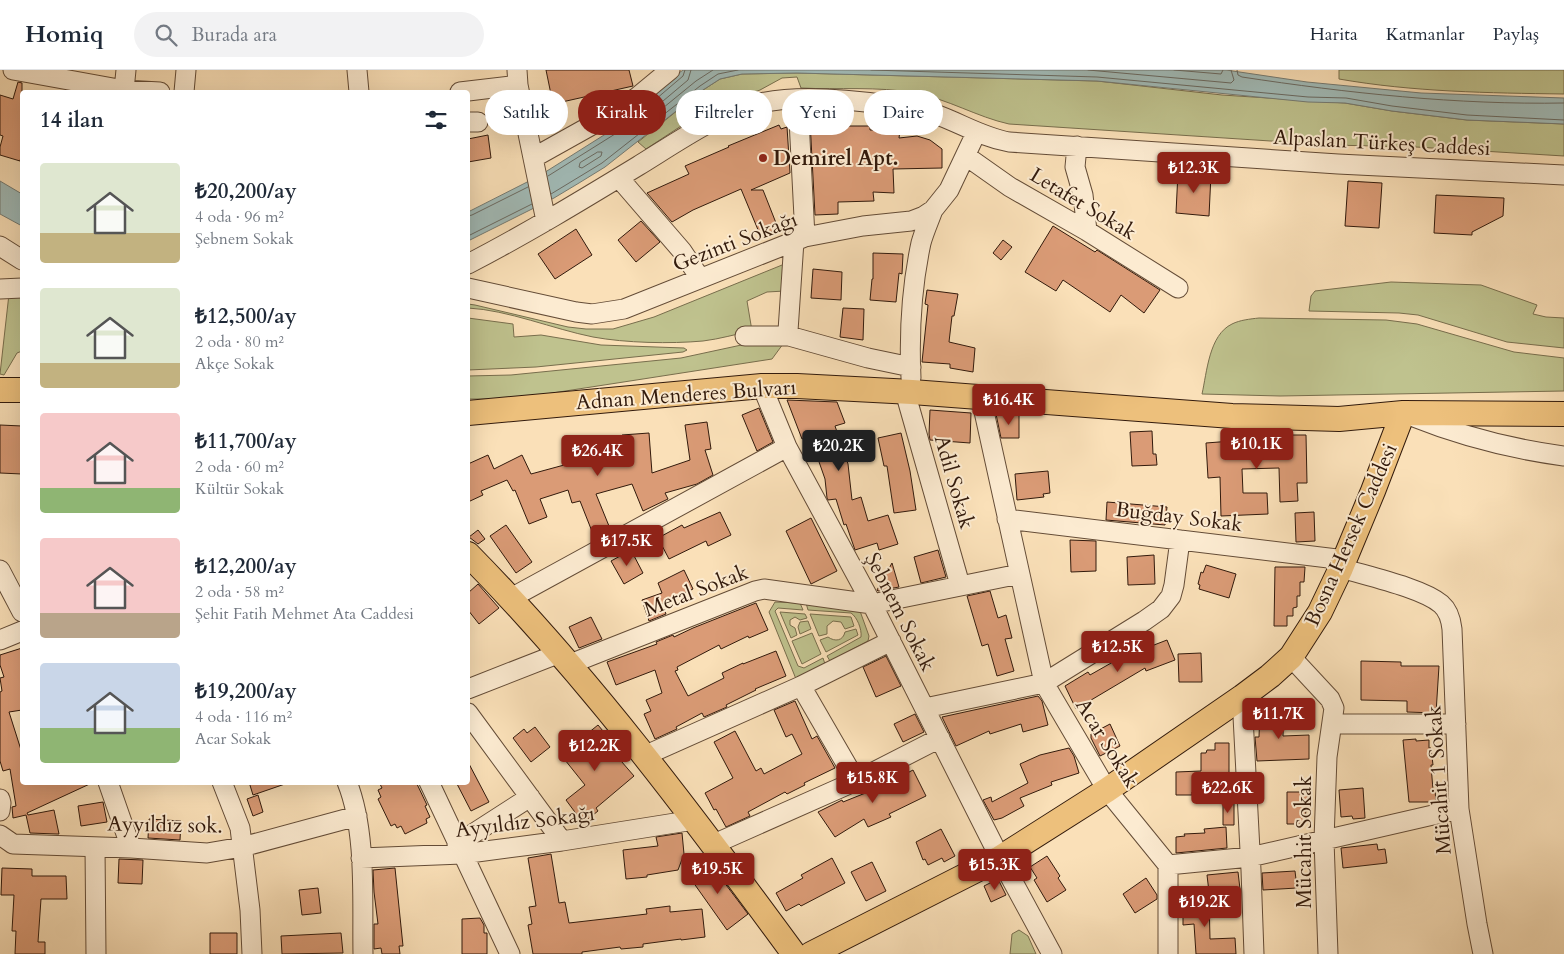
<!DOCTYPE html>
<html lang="tr">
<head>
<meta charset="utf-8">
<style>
  :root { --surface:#fff; --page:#f2f2f3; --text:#1f2937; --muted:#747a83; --line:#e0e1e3; --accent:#8f2418 }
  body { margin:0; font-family:Cardo,serif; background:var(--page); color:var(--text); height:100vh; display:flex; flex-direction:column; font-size:19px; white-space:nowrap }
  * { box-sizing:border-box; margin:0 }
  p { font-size:16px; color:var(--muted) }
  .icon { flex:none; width:28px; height:28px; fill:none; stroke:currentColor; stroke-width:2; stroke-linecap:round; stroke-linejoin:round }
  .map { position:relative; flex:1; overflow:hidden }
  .side { position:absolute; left:20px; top:20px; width:450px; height:695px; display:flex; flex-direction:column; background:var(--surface); border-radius:5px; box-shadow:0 5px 20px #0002 }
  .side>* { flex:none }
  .banner { position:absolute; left:485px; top:20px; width:475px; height:45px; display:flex; gap:10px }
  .price { position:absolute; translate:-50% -42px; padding:0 11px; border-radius:5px; background:var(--accent); color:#fff; font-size:16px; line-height:32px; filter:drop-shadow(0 1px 2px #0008) }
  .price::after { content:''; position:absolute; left:50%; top:30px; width:15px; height:11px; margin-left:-8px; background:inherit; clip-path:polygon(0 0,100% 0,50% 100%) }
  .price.active { background:#222; color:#fff }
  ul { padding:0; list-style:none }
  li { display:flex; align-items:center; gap:15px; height:125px; padding:0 20px }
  li span { display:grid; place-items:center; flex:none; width:140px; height:100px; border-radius:5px; color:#555 }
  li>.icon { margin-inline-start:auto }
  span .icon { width:60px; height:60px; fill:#fffc; stroke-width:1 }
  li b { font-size:21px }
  h2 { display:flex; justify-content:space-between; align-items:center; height:60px; padding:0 20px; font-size:21px }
  .tag { padding:0 18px; border-radius:22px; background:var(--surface); box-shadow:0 5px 20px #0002; font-size:18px; line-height:45px }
  .tag.active { background:var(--accent); color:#fff }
  header { display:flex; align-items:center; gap:30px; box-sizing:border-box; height:70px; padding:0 25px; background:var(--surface); border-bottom:1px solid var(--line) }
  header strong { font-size:24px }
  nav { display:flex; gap:28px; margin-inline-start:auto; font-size:18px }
  .search { width:350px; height:45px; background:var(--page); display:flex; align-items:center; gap:12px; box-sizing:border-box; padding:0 18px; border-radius:28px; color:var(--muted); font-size:19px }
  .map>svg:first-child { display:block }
  .green { fill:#bfc28e; stroke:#786e4d }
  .water { fill:#a1bbb8; stroke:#757b73 }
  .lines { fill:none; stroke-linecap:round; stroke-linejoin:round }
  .shore { stroke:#6a6a62; stroke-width:1 }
  .building { fill:#da9b76; stroke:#321a0c }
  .minor-casing { stroke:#644c37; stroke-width:21 }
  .major-casing { stroke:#321a0c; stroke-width:26 }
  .minor { stroke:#fcebd1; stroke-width:19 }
  .major { stroke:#edc07c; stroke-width:24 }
  .poi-dot { fill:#8f2418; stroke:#fcebd1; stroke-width:2 }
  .labels { text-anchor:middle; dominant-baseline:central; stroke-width:4; stroke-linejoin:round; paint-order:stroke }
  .street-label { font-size:21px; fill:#321a0c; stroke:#fcebd1 }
  .poi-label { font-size:21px; font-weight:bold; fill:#321a0c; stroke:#fcebd1; text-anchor:start }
</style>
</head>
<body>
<header>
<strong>Homiq</strong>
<div class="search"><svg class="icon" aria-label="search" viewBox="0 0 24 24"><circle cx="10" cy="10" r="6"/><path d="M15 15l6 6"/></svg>Burada ara</div>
<nav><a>Harita</a><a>Katmanlar</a><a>Paylaş</a></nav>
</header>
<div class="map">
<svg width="1564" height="884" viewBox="0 0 1564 884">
  <rect width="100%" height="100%" fill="#fae0b8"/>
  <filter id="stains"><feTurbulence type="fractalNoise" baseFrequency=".004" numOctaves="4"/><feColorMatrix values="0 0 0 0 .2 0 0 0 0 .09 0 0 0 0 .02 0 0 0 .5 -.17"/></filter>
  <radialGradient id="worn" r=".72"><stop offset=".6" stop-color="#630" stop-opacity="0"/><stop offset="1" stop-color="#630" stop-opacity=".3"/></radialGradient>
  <path class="green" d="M1339 0H1564V24C1489 23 1413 22 1339 9Z
    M797 3 1097 11 1222 25 1345 33 1392 41 1467 50 1564 54V86L1416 77 1332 75 1009 54C977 47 948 29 915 23 877 16 839 20 801 18L797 7 782 8 760 20 701 43 646 79 638 72 703 20 720 9 742 4Z
    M787 193 785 221 767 222 747 231 752 261C736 264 720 269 703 271 670 274 626 273 593 267 553 259 508 240 468 238V234L475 235 568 257 586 259H613L654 247Z
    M1391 212 1481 215 1537 235 1533 244 1546 247 1564 248V278L1507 272 1418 245 1399 243 1309 241 1311 226 1315 221Z
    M9 224 22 227V281L17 283 4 305 0 304Z
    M468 248 513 254 514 267 541 265 601 275 684 278 687 280 683 282 536 297 468 300Z
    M1259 248 1386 250 1417 254 1514 282 1564 288V321L1280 326 1202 324C1207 302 1209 265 1232 254 1240 250 1250 249 1259 248Z
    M746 274H783L772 289 546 324 503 329H468V306L511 305 681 288Z
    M775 532 800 533 803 540 778 538 775 541 798 596 804 598 823 588 825 594 796 609 769 542Z
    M806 533 860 541 869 566 868 571 830 591 827 586 861 567C862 559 857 547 851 543L808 540Z
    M780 542 805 544 807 548 800 550 795 547 790 550V555L795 558 797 565 791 568Z
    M810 544 851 547 854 556 845 559 841 552 833 551 827 556V564L819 566Z
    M808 551 811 559 800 564 798 557 800 552Z
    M856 559 858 565 826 582 820 570 828 567C835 572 843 571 845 562Z
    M812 563 821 584 802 594 792 571Z
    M1019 860 1028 866 1036 884H1010L1012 864Z"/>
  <path class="water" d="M683 0H1226L1307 12 1421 23 1564 28V54L1467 50 1392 41 1345 33 1308 32 1097 11 797 3 742 4 720 9 703 20 605 97 579 113 554 128 468 171V142L539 106 612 60 659 18Z
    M0 111 22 124V156L0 144Z"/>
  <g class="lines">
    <path class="shore" d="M691 0 688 10 644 47V50L647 51 696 11 713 0
      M871 0 1097 7 1308 27 1346 28 1392 36 1467 45 1564 50
      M1088 0 1231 13 1234 10 1231 0
      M1174 0 1221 4 1223 0
      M1237 0 1238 5 1242 7C1347 23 1458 35 1564 33
      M598 82H602L601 86 582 98 579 97 580 93Z
      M548 106 615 64 683 6 685 0
      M551 124 602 93 700 16 718 4 738 0
      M468 146 472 145 528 117
      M468 166 532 134"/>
  </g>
  <path class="building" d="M546 0H629L633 16 553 34Z
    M18 12 22 13V82L20 91 0 85V77L3 66 0 65V25L13 29Z
    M846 50V56H870V60H900L899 68 917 66 930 70 942 79V98L893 99 894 123 873 122 874 131 838 132V144L815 145 810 51Z
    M779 55 781 59 787 57 790 103 751 120H763L778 158 761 167 741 119 693 140 672 152 647 123 689 104 685 96 729 77 728 76Z
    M488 65 491 88 468 92V69Z
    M1178 102 1211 104 1209 146 1176 143Z
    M1348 111 1382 113 1379 158 1345 156Z
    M1436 125 1504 128 1503 146 1472 162V165L1434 163Z
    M641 151 660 172 636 192 618 170Z
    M1053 156 1095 182 1097 180 1160 220 1144 243 1121 225 1110 242 1063 210 1056 221 1025 202Z
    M576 159 592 185 555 209 538 184Z
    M1003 170 1012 177 1001 190 993 183Z
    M873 183 903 184 902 204 899 203 896 232 870 230 872 209H873Z
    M813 199 842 202 841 230 811 228Z
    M927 220 958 224 954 246H952L949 272 975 278 973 302 950 298V294L922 292 928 235 925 234Z
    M843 238 864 239 863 270 840 267Z
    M787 330 837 332 845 353 835 356 848 394 852 430 861 427 868 451 888 445 898 474 879 480 877 473 855 480 846 454 844 455 836 429 828 430 827 428 825 409 810 366 802 369Z
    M759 338 773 372 757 381 742 345Z
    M930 340 971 343 970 373 930 370 929 364Z
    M996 344H1019V368H1001Z
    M707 352 711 379 705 380 713 405 697 414 665 423 668 429 643 441 632 414 596 424 611 461 595 469 580 431 572 433 568 420 540 429 547 447 529 454 515 420 513 421 507 410 481 421 483 425 468 432V394L488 385 494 399 522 385 531 404 623 379 622 365 649 363 652 403 690 390 685 355Z
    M0 355 22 356V404L0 403Z
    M1152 361 1153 384H1156L1157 395 1132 396 1130 362Z
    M901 363 910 401 916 440 894 443 887 396H884L878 368Z
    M1278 365H1306L1307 413H1297L1298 431 1280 432 1279 398 1242 399 1243 423H1267L1268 444 1221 446 1220 407 1208 408 1206 373 1245 370V367Z
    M1048 401 1050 423 1043 424 1044 427 1017 430 1015 404Z
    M1107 432 1167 437 1165 455 1106 450Z
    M720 442 731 465 708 476 706 471 669 489 658 468 682 455 684 458Z
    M1314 442 1315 471 1296 472 1295 443Z
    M811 448 837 501 811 514 786 461Z
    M506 455 532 492 516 503 490 466Z
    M478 460 485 469 478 474 469 467Z
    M1070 470 1096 471V501L1071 502Z
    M631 480 643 503 624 514 611 491Z
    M938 480 946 507 921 513 914 487Z
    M1154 485 1155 514 1128 515 1127 487Z
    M892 493 899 517 878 521 877 520Z
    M1206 495 1236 504 1229 528 1199 519 1200 515 1198 514 1201 502 1203 503Z
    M1275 497H1305L1304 512H1300V526H1297V537L1293 538V546H1287V556H1274Z
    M684 500 693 519 662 534 666 544 649 551 642 530 662 523 658 513Z
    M478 514 499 538 479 554 468 540V523Z
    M990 521 998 548 1006 545 1012 568 1005 569 1014 601 997 606 988 574 982 576 967 526Z
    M756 533 768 560 749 568 748 566 721 579 719 575 677 597 678 600 675 601 688 626 724 608 722 603 743 593V594L776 581 786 606 755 619 756 620 726 635 727 637 704 647 702 643 676 657 677 659 655 669 644 644 651 641 646 630 662 623 655 600 616 615 607 592 657 574 656 572 673 565 674 567 693 558Z
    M591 547 602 569 579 578 569 557Z
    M1167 570 1175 590 1146 601 1145 598 1076 639 1065 616 1088 602 1090 605 1127 584 1128 585Z
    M22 578V640L9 642 22 683V712H94L27 743 28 745 54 740 59 764H57L30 763 26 745 13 748 12 737 16 736 10 699 3 701 0 691V622L2 621 0 608 4 607 0 595V585Z
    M1201 583 1202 612H1179L1178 584Z
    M886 586 901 616 876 627 863 597Z
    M1361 591 1401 592V596H1439L1436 643 1407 642V631L1361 630Z
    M1038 626 1042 631 1048 655 1023 662 1021 654 990 664 989 661 956 676 942 647Z
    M795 631 812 669 817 666 835 698 804 713 805 715 787 724 785 722 748 742 750 746 726 757 716 739 714 740 705 723 733 708 714 672 735 661 756 701 761 698 764 704 802 684 792 664 786 667 774 640Z
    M1260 639 1284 640 1283 666 1309 665V689L1257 691 1255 667H1259Z
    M915 644 924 662 903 672 894 654Z
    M1110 654 1120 676 1100 686 1091 668V664Z
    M598 655 613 673 609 677 634 706 596 738 598 741 583 753 566 730 585 715 561 685Z
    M535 657 550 677 531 692 513 668 524 659 527 663Z
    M1416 669V671L1429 670V678H1431L1433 695H1431L1433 720H1435L1436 732H1409L1403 670Z
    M1215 673H1229V721L1192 722V725H1176V702L1201 701V683H1206L1207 680H1215Z
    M1069 678 1074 686 1079 703 1051 712 1052 715 1020 728 1024 736 1002 748 994 750 983 730 991 727 992 732 1028 713 1020 694 1040 685Z
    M468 692 489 732 471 741 456 712H468Z
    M913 700 926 726 889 744 891 747 868 757 864 749 835 767 818 742 842 730 843 732 878 718Z
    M249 712H285V714L253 725Z
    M379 712H416L427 735 425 736 430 747 426 749 427 753 405 764 401 756 397 758 395 754 391 756 378 729 381 727 378 720 382 718Z
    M1363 718 1365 748 1353 749 1352 746 1341 747 1339 720Z
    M1287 722H1308V739H1306L1305 754H1287Z
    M258 725 263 742 253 746 247 729Z
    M103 732 107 752 81 756 78 736Z
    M1223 733H1234V755H1223Z
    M149 749 181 751 180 770 148 768Z
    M1226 757 1227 778 1176 783V767L1185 766 1184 764 1205 763 1204 759Z
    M941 759 955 786 944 792 942 788 928 795 925 789 923 790 916 772Z
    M682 763 684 784 678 800 647 805V807L626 809 623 780 658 776 656 767Z
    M1377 774 1378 780 1385 779 1387 793 1343 798 1341 778Z
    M551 784 559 833 565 832 569 853 647 844 646 839 670 836V842L702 839 705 867 681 870V869L643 874V877L621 879 620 877 582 882V884H533L528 855 532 854 529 837 536 836 528 788Z
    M1047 786 1060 806 1058 808 1066 820 1047 832 1034 810 1037 808 1030 797Z
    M832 788 845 813 801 836 799 834 786 841 776 823 803 808 801 805Z
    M119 789 143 790 142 814 118 813Z
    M708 791 748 844 727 860 688 805Z
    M872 792 886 821 866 831 851 802Z
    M2 798 32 799V806H66L67 829H41L38 872H45V884H15L16 861H12L14 825H1Z
    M395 798 403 876H399L400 884H382L381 878 374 879V854H378L374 822 373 800Z
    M1295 801 1297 818 1263 820 1262 803Z
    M1238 802 1240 819 1209 822 1207 805Z
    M1146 808 1157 825V829L1135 843 1123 824Z
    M998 809 1006 825 991 832 984 816Z
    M318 818 321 843 302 845 299 820Z
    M1183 828H1209L1210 869 1235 868 1236 884H1196L1194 854 1183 855Z
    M480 848 484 855V863H487V884H462V849Z
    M210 863H237V884H210Z
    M341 863 343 883 282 884 281 866Z"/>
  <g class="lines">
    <defs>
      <path id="minor" d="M13 0 124 20 160 22
        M357 0 359 22
        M517 0 518 15 546 151
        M124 20 126 0
        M184 22 186 0
        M460 22 518 15
        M798 30 805 167
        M468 52H478
        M1077 76 1075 97 1083 125 1087 161
        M966 86 1010 117 1087 161 1178 218
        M533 88 601 50 636 28 670 0
        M619 108 682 181 700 208
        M794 171 788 261 789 266 868 288 911 297
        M0 176 22 190
        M468 194C526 164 582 130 638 96 671 76 715 45 752 35 792 24 846 29 887 35 902 36 918 39 932 43 959 52 981 67 1009 72L1338 94 1564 105
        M468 218 576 242 592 244 624 239 805 167 863 156 911 151 924 146 933 140 949 120 976 63
        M0 219 22 218
        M745 266H789
        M911 308C909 265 912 215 921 173 924 162 929 151 933 140
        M762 316 787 377 872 534 1000 788 1052 884
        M905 322 960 515
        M981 328 1044 613 1107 720 1168 795V884
        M1411 346C1461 366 1511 379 1564 386
        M1007 449 1345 490
        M1341 498C1367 506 1422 518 1441 534 1448 540 1451 550 1452 559L1459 739 1477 854 1483 884
        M0 500 22 542
        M511 528 787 377
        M0 570 22 561
        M1291 587 1330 629 1334 638 1327 687 1324 770 1328 884
        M570 594 755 521 764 519 872 534 1019 504
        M801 616 856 711
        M468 619 560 583
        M1242 627 1251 800 1254 884
        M925 638 1044 613 1144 551 1161 539 1171 526 1174 515 1180 470
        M468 643 562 771
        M1332 654H1456
        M644 686 801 616 891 571
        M108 712 131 778
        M222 712 240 758 250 840 252 884
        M347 712C367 762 362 830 363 884
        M429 712 510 884
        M0 729 1 733 0 741
        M0 765 13 774 131 778 207 783 242 777 357 746
        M457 774 530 727
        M714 774 856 711 940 668
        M95 777 96 884
        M361 788 462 784 562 771 694 750
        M1168 795 1250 787 1459 739"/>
      <path id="major" d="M0 320H22
        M468 343 762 316H797L912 322 1232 346 1339 349 1403 343 1564 344
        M468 484C589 607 692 745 794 884
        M811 884 1000 788 1107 720 1242 627 1270 606 1291 587 1320 542 1341 498 1373 421 1403 343"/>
    </defs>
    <use href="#minor" class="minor-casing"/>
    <use href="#major" class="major-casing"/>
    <use href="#minor" class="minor"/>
    <use href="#major" class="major"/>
  </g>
  <circle class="poi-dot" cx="763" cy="88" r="5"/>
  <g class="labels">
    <g class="street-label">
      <text transform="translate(1382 73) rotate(3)">Alpaslan Türkeş Caddesi</text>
      <text transform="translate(1083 134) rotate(31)">Letafet Sokak</text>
      <text transform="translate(735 172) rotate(-21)">Gezinti Sokağı</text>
      <text transform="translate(686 325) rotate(-4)">Adnan Menderes Bulvarı</text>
      <text transform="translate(954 412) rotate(74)">Adil Sokak</text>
      <text transform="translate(1179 447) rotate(7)">Buğday Sokak</text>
      <text transform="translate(1351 465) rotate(-66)">Bosna Hersek Caddesi</text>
      <text transform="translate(696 521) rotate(-21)">Metal Sokak</text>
      <text transform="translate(900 542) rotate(63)">Şebnem Sokak</text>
      <text transform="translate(1107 673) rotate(58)">Acar Sokak</text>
      <text transform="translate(1439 710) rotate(-94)">Mücahit 1 Sokak</text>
      <text transform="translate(525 752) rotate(-7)">Ayyıldız Sokağı</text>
      <text transform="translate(165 755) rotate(1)">Ayyıldız sok.</text>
      <text transform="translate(1304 772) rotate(-90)">Mücahit Sokak</text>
    </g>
    <g class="poi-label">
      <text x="773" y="88">Demirel Apt.</text>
    </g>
  </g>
  <rect width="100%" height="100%" filter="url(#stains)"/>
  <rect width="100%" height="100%" fill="url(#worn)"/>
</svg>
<b class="price" style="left:1194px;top:124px">₺12.3K</b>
<b class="price" style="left:1009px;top:356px">₺16.4K</b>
<b class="price" style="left:1257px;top:400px">₺10.1K</b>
<b class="price active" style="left:839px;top:402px">₺20.2K</b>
<b class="price" style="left:598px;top:407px">₺26.4K</b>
<b class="price" style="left:627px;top:497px">₺17.5K</b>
<b class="price" style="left:1118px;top:603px">₺12.5K</b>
<b class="price" style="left:1279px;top:670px">₺11.7K</b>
<b class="price" style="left:595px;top:702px">₺12.2K</b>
<b class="price" style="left:873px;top:734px">₺15.8K</b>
<b class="price" style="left:1228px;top:744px">₺22.6K</b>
<b class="price" style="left:995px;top:821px">₺15.3K</b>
<b class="price" style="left:718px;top:825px">₺19.5K</b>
<b class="price" style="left:1205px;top:858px">₺19.2K</b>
<div class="banner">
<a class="tag">Satılık</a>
<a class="tag active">Kiralık</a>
<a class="tag">Filtreler</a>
<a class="tag">Yeni</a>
<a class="tag">Daire</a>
</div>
<section class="side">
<h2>14 ilan<svg class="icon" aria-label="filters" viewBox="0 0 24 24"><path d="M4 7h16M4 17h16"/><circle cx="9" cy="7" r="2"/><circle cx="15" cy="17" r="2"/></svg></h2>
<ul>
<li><span style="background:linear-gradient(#dfe7d0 70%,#c2b280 0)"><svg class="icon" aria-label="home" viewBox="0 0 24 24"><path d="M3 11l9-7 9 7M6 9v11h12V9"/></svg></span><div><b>₺20,200/ay</b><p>4 oda · 96 m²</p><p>Şebnem Sokak</p></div></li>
<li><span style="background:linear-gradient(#dfe7d0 75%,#c2b280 0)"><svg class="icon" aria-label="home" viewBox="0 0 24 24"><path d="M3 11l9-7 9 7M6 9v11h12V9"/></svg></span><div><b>₺12,500/ay</b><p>2 oda · 80 m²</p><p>Akçe Sokak</p></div></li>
<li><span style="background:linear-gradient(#f6c9c9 75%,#8fb573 0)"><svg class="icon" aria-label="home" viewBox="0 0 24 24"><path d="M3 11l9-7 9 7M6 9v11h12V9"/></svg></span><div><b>₺11,700/ay</b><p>2 oda · 60 m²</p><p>Kültür Sokak</p></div></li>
<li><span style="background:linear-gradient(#f6c9c9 75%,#b9a48a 0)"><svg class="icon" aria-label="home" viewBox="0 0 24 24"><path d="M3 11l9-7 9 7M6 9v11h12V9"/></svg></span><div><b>₺12,200/ay</b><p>2 oda · 58 m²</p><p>Şehit Fatih Mehmet Ata Caddesi</p></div></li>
<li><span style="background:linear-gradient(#c9d6e8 65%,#8fb573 0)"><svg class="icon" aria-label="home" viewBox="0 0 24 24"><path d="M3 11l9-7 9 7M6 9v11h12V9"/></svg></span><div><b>₺19,200/ay</b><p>4 oda · 116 m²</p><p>Acar Sokak</p></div></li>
</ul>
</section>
</div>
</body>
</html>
